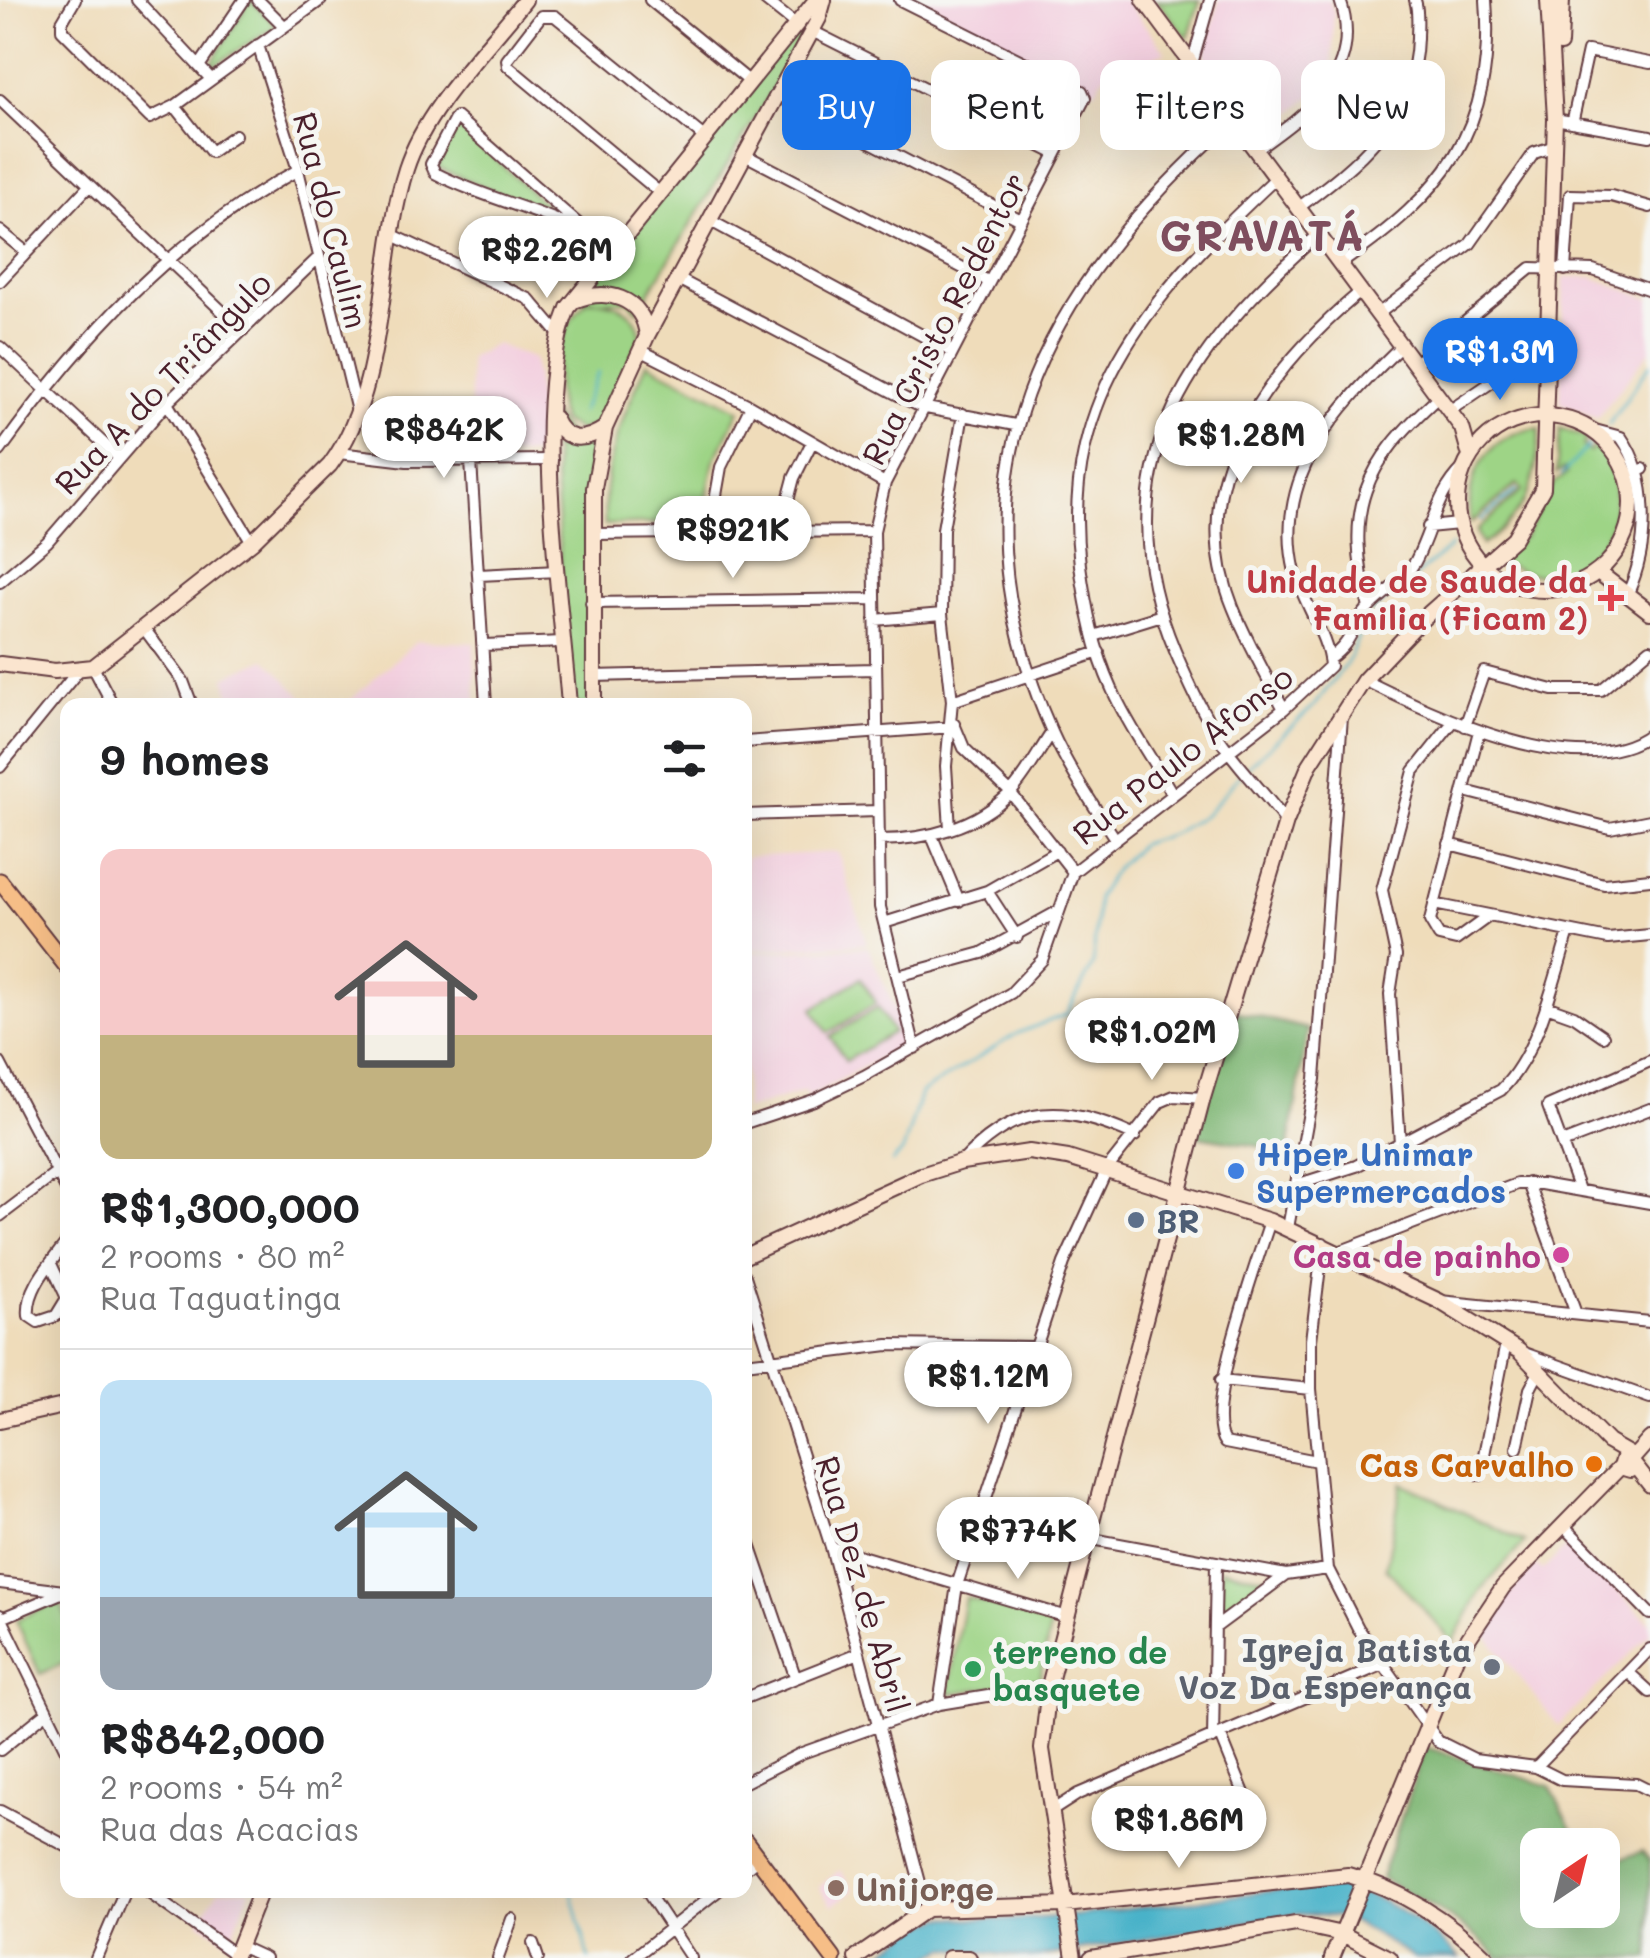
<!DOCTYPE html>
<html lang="en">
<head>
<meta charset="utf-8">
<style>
  :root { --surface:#fff; --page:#f6f6f6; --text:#202124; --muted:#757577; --line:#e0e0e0; --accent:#1a73e8 }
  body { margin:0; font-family:Mali,sans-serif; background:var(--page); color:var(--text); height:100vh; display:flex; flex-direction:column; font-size:38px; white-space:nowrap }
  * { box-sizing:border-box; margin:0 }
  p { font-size:32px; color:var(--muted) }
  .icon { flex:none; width:55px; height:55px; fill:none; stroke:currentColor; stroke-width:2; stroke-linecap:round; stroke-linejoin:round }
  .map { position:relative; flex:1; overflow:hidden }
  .panel { position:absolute; left:60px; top:698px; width:692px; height:1200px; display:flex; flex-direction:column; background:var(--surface); border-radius:20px; box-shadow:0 10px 40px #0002 }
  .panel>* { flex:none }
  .top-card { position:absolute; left:782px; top:60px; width:718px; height:90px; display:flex; gap:20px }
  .needle { width:65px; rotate:35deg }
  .tools { position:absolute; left:1520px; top:1828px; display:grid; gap:20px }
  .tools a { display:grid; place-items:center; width:100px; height:100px; border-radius:20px; background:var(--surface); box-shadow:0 10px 40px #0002; font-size:50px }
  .price { position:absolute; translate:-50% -85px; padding:0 22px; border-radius:35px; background:#fff; color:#222; font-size:32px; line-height:65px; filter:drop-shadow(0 2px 5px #0008) }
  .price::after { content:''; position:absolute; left:50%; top:60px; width:30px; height:22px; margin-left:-15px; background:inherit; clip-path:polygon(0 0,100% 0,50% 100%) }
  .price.current { background:var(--accent); color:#fff }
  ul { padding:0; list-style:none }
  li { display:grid; align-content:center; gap:20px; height:530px; padding:0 40px }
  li+li { border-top:2px solid var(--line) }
  li span { display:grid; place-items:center; height:310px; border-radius:20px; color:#555 }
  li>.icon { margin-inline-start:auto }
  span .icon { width:180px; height:180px; fill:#fffc; stroke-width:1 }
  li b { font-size:42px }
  h2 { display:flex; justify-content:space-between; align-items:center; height:120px; padding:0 40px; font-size:42px }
  .chip { padding:0 35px; border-radius:20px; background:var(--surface); box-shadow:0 10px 40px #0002; font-size:35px; line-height:90px }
  .chip.current { background:var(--accent); color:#fff }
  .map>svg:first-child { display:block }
  .built { fill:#f3cfdf }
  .green { fill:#9ed486; stroke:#747a58; stroke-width:2.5 }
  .forest { fill:#7eb673; stroke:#646a4f; stroke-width:2.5 }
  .water { fill:#4ab2c9; stroke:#4a687a; stroke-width:2.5 }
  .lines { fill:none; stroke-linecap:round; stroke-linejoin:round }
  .stream { stroke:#4ab2c9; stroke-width:2.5 }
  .street-casing { stroke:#633b40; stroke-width:14 }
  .secondary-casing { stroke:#633b40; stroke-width:18 }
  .primary-casing { stroke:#633b40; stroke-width:19 }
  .street { stroke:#fff; stroke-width:10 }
  .secondary { stroke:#fbe5cf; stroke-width:14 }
  .primary { stroke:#f6be87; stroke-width:15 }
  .health-dot { fill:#e0444e; stroke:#f6f6f2; stroke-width:4 }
  .shop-dot { fill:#3f7fe0; stroke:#f6f6f2; stroke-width:4 }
  .service-dot { fill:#5c6f8a; stroke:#f6f6f2; stroke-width:4 }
  .hotel-dot { fill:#d1479c; stroke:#f6f6f2; stroke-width:4 }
  .food-dot { fill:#e8710a; stroke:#f6f6f2; stroke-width:4 }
  .worship-dot { fill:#6b7280; stroke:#f6f6f2; stroke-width:4 }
  .leisure-dot { fill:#2e9e5b; stroke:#f6f6f2; stroke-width:4 }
  .education-dot { fill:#8d6e63; stroke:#f6f6f2; stroke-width:4 }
  .labels { text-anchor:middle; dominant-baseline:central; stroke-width:10; stroke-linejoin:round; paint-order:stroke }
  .street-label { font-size:32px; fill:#4a1f2b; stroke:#f6f6f2 }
  .health-label { font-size:32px; font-weight:bold; fill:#be3a42; stroke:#f6f6f2; text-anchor:end }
  .shop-label { font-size:32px; font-weight:bold; fill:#366cbe; stroke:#f6f6f2; text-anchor:start }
  .service-label { font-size:32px; font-weight:bold; fill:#4e5e75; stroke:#f6f6f2; text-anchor:start }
  .hotel-label { font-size:32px; font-weight:bold; fill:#b23c85; stroke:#f6f6f2; text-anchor:end }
  .food-label { font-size:32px; font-weight:bold; fill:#c56008; stroke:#f6f6f2; text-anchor:end }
  .worship-label { font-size:32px; font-weight:bold; fill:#5b616d; stroke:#f6f6f2; text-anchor:end }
  .leisure-label { font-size:32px; font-weight:bold; fill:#27864d; stroke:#f6f6f2; text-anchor:start }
  .education-label { font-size:32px; font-weight:bold; fill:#785e54; stroke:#f6f6f2; text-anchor:start }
  .district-label { font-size:42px; font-weight:bold; letter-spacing:2.5px; fill:#7f4e5e; stroke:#f6f6f2 }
</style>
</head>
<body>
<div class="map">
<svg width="1650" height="1958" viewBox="0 0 1650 1958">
  <rect width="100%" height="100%" fill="#f6f6f2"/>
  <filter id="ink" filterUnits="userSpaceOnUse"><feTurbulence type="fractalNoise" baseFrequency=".01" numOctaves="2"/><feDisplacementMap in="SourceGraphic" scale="20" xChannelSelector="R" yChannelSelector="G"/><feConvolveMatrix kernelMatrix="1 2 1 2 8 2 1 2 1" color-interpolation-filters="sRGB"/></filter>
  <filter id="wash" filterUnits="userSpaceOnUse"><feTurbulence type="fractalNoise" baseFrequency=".0048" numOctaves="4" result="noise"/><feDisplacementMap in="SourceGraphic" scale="40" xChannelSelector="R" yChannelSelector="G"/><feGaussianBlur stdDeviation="2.25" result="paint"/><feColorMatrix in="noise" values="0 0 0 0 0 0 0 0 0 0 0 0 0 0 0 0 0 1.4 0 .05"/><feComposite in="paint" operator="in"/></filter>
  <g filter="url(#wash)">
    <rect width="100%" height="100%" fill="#efdcba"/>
    <path class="built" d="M921 0H1125L1166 52 1104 76 1095 91Z
      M1219 0H1329L1334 11 1332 66 1319 91 1259 138 1210 74 1205 52Z
      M1564 277H1592L1650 299V351L1597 418 1560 403Z
      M496 344 534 359 542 454 472 456 469 358Z
      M416 641 474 643 476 705H345Z
      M266 659 310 705H233L225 677Z
      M838 852 867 944 745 950V857Z
      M868 947 909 1042 807 1098 806 1091 745 1110V953Z
      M1570 1543 1650 1623V1634L1558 1726 1483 1631 1500 1603 1536 1565 1543 1570Z
      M840 1870 854 1890 832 1906 819 1887Z
      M219 1890H250L230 1942 198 1922Z"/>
    <path class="green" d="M250 0 277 26 208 69Z
      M817 0 809 30 638 311 628 301H573Z
      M1156 0H1200L1188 38Z
      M458 125 561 219 437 167Z
      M591 300C617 304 636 307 641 336L599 425 579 431 562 421C550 385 556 321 591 300Z
      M647 363 740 410 714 461 702 522 605 525C601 464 622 417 647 363Z
      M551 413 572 439 605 428 594 488 589 705H569Z
      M1540 428C1535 485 1531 510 1482 545L1476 531 1522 490 1517 484 1471 523C1464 474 1489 432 1540 428Z
      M1560 428 1587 438 1583 446 1590 452 1596 444C1650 508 1584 613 1498 560L1525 536 1553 484 1567 474 1564 469 1556 474Z
      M861 978 876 1003 828 1033 813 1009Z
      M878 1007 893 1032 846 1061 830 1037Z
      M1402 1483 1525 1542 1481 1590 1453 1642 1386 1568Z
      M1221 1569 1274 1579 1221 1614Z
      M965 1597 1051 1622 1040 1679 948 1694Z
      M60 1601 67 1620V1662L40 1674 16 1620Z"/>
    <path class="forest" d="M1231 1010 1308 1029 1288 1151 1197 1136Z
      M1425 1747 1550 1786 1580 1845H1538V1910H1602L1603 1866 1642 1851 1650 1861V1958H1499C1464 1921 1424 1903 1381 1878Z"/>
    <path class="water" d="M1325 1884C1380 1892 1420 1920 1460 1958H1415L1344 1917 1299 1914 1031 1958 947 1948 926 1958H876L912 1930 944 1917 1010 1920 1078 1915Z"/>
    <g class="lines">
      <path class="stream" d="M581 412 598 373
        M1609 424 1650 364
        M1562 475 1589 445
        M1481 520 1517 490
        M1371 613 1451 546
        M1245 769 1313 707 1347 663 1364 623
        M892 1162 903 1151 921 1093 1018 1033 1067 1014 1093 964 1098 896 1117 867 1141 844 1172 834 1206 814 1240 775
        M571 1890 589 1958"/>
    </g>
  </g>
  <g filter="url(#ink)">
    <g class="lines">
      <defs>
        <path id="street" d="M75 0 62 22V30L150 118 175 106 321 0
          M137 0 210 78
          M258 0 284 26
          M650 0 749 81
          M765 0 794 23
          M900 0 1082 91 1085 98 885 483 874 531 880 907 915 1048
          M812 31 1056 154
          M258 45 298 170 356 407
          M1192 64 1210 0
          M200 65 244 0
          M778 94 1021 220
          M0 100 242 330
          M175 106 211 152 235 135
          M1555 119 1650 136
          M1573 119 1588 51 1650 63
          M1256 150C1308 113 1365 72 1340 0
          M745 155 988 281
          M659 192 508 66 507 60 541 16H555L704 137
          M1298 208C1357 164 1415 119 1417 38 1417 26 1419 12 1415 0
          M709 220 951 351
          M0 231 26 252
          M591 235 456 117 431 164 435 173C492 203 559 212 613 250
          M395 236 529 299 558 333
          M1340 264C1443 194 1496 130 1486 0
          M1565 270 1570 195 1611 196 1650 207
          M678 279 921 407 1015 425
          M0 281 89 186
          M1378 314 1470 244 1534 153 1555 146
          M0 347 118 457
          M642 351 751 406 885 483
          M1414 364 1531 268 1593 270 1650 290
          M167 403 252 542
          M1449 411 1517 365
          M1591 429 1621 437C1650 478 1650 544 1628 593
          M0 451C82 337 173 237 298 170
          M339 453 407 461 552 460
          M471 461 486 705
          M1627 476 1643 469
          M1428 527 1459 524
          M593 534 874 531
          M779 534 794 478 812 442
          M709 535 721 467 751 406
          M479 575 558 571
          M0 582 47 542 167 403 318 258
          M591 603 874 599
          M1369 608C1343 508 1364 464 1438 397
          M875 620 942 614
          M143 627 183 681 192 705
          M1094 636 1162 615
          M484 645 564 642
          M1329 659C1354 641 1349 630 1366 611 1381 593 1403 583 1415 562 1433 528 1435 495 1464 467
          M93 667 113 705
          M593 676 875 669
          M1364 680C1433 714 1580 786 1650 734
          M952 701 1099 652
          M1284 709C1266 676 1247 642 1233 607 1181 479 1268 370 1360 292
          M954 724 964 748 1010 792 1073 872
          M1465 726 1484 672 1553 690H1601L1650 649
          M1479 731 1430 921 1439 936 1456 940 1489 916
          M745 742 953 727
          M0 767 78 671
          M1465 791 1610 828 1650 820
          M1173 795C1153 760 1128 726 1112 689 1094 650 1086 608 1080 565 1058 393 1159 287 1276 178
          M745 815 878 811
          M1286 822C1268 797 1247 776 1229 752 1206 722 1190 686 1175 651 1100 472 1185 351 1318 235
          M950 829 946 766 952 701 942 614 943 529 963 414
          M932 836 959 901
          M1114 837C1092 803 1068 768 1052 732 938 476 1041 292 1233 120
          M879 840C926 840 977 827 1011 792 1027 775 1039 751 1052 732
          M1449 844 1604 884 1650 879
          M987 891 1017 937
          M1434 904 1608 939 1650 935
          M884 923 987 891 1057 851
          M898 976 982 953 1057 912
          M1546 1006 1574 1016 1603 1036
          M0 1063 68 1193
          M745 1123 814 1100 864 1076 1011 993 1042 960 1073 872 1284 709 1330 666C1328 636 1303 603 1295 572 1272 476 1337 408 1401 346
          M1400 1143 1390 994 1396 956 1382 890 1414 771 1453 722
          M1562 1143 1650 1109
          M962 1162C1017 1102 1065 1104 1135 1136
          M1528 1183 1575 1311
          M1296 1185 1356 1166 1501 1090C1539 1052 1553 983 1569 932
          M1579 1190 1548 1106 1650 1061
          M0 1216 54 1175
          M1270 1221C1258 1259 1201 1414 1225 1443L1317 1461
          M1288 1228 1315 1079 1342 717
          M1323 1243 1311 1340V1389L1328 1569 1358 1628 1438 1741 1474 1759 1536 1767 1562 1780 1636 1784 1650 1791
          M1341 1251 1517 1184H1541L1650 1203
          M51 1264 67 1298 56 1316 38 1322 29 1316C26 1288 52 1262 68 1240
          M745 1276 831 1547 927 1909
          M1440 1301 1650 1322
          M1524 1353 1650 1398
          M745 1363 888 1345 1035 1347
          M1221 1380 1311 1389
          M1517 1448 1530 1389 1539 1372
          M1480 1475 1506 1343
          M1564 1526 1650 1614
          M745 1530 795 1676
          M1087 1538 1286 1575 1328 1569
          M831 1547 1067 1617
          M0 1583 64 1591
          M0 1615 68 1754
          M2 1618 66 1591
          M1216 1627 1286 1575
          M1628 1672 1650 1692
          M745 1698 859 1653
          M939 1704 957 1585 1064 1263 1107 1169 1160 1102 1174 1096 1203 1098
          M1221 1736 1258 1828
          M1213 1739 1216 1562
          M0 1750 46 1713
          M1536 1767 1650 1649
          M745 1782 802 1753 939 1704 1049 1686
          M0 1811 68 1847
          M1050 1812 1078 1794 1384 1664
          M745 1869 758 1858
          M145 1890 237 1956
          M646 1890 691 1958
          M533 1943 538 1958
          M241 1947 265 1958
          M96 1958 125 1890
          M498 1958 512 1919
          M633 1958 719 1890"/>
        <path id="secondary" d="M1144 0 1462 428 1470 456
          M1560 44 1562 0
          M574 301C606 288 643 296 647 336
          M1457 503a87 87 0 1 1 174 0a87 87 0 1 1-174 0Z
          M554 418C565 443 584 442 605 428
          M1598 572 1650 612
          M0 664 55 671 93 667 252 542 330 465C389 385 377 260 406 169 426 107 485 51 525 0
          M569 705C561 598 530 403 568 308L816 0
          M594 705V488L605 428 647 336 819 18 824 0
          M745 1256 921 1175 962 1162 1029 1152 1068 1158 1270 1221 1439 1301 1519 1351 1608 1442 1634 1457 1630 1470 1620 1467 1624 1454
          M0 1420 68 1405
          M1634 1457 1650 1439
          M1635 1466 1650 1485
          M234 1958 261 1890
          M856 1958 927 1909 1065 1905 1348 1875C1399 1888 1451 1922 1487 1958
          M949 1958H969
          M1074 1958 1042 1749 1049 1686 1203 1098 1286 822 1309 766 1364 680 1418 623 1514 538 1543 488 1555 119 1548 0
          M1091 1958 1296 1924 1342 1934 1390 1958
          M1332 1958 1456 1657 1503 1587 1620 1467"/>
        <path id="primary" d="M0 881 68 968
          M745 1841 833 1958"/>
      </defs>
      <use href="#street" class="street-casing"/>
      <use href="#secondary" class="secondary-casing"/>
      <use href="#primary" class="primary-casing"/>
      <use href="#street" class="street"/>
      <use href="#secondary" class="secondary"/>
      <use href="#primary" class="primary"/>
    </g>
  </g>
  <path class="health-dot" d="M1606 583h10v10h10v10h-10v10h-10v-10h-10v-10h10z"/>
  <circle class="shop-dot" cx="1236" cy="1171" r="10"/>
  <circle class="service-dot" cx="1136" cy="1220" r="10"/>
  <circle class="hotel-dot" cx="1561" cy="1255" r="10"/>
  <circle class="food-dot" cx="1594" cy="1464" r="10"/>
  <circle class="worship-dot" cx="1492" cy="1667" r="10"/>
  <circle class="leisure-dot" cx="973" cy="1669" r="10"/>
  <circle class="education-dot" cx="836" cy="1888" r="10"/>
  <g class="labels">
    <g class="street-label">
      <text transform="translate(332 220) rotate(76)">Rua do Caulim</text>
      <text transform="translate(943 318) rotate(-63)">Rua Cristo Redentor</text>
      <text transform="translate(162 382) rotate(-46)">Rua A do Triângulo</text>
      <text transform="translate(1182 754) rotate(-38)">Rua Paulo Afonso</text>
      <text transform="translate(864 1584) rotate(74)">Rua Dez de Abril</text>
    </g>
    <g class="health-label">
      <text x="1588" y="580">Unidade de Saude da<tspan x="1588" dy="37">Familia (Ficam 2)</tspan></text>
    </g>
    <g class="shop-label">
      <text x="1256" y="1153">Hiper Unimar<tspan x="1256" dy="37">Supermercados</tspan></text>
    </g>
    <g class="service-label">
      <text x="1156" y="1220">BR</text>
    </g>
    <g class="hotel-label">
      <text x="1541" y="1255">Casa de painho</text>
    </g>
    <g class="food-label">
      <text x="1574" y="1464">Cas Carvalho</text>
    </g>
    <g class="worship-label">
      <text x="1472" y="1649">Igreja Batista<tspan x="1472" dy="37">Voz Da Esperança</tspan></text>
    </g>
    <g class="leisure-label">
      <text x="993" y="1651">terreno de<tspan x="993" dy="37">basquete</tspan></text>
    </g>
    <g class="education-label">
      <text x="856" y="1888">Unijorge</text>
    </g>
    <g class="district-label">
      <text x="1263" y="234">GRAVATÁ</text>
    </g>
  </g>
</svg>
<div class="tools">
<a><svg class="needle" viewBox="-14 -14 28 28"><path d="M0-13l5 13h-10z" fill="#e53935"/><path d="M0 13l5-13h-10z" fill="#757577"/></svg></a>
</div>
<b class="price" style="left:547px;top:301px">R$2.26M</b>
<b class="price current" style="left:1500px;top:403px">R$1.3M</b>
<b class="price" style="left:444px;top:481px">R$842K</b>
<b class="price" style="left:1241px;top:486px">R$1.28M</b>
<b class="price" style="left:733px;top:581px">R$921K</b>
<b class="price" style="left:1152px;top:1083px">R$1.02M</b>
<b class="price" style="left:988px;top:1427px">R$1.12M</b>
<b class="price" style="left:1018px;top:1582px">R$774K</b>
<b class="price" style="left:1179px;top:1871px">R$1.86M</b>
<div class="top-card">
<a class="chip current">Buy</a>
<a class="chip">Rent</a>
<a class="chip">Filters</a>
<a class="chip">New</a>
</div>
<section class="panel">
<h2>9 homes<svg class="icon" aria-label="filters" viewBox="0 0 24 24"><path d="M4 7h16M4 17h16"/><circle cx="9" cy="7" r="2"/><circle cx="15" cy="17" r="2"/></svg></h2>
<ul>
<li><span style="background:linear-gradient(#f6c9c9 60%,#c2b280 0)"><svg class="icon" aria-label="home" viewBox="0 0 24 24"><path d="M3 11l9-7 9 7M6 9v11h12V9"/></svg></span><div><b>R$1,300,000</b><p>2 rooms · 80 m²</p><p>Rua Taguatinga</p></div></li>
<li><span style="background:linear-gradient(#bfe0f5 70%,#9aa5b1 0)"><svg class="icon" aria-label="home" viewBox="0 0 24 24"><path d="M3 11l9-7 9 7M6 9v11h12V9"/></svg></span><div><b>R$842,000</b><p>2 rooms · 54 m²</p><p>Rua das Acacias</p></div></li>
</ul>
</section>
</div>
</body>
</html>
